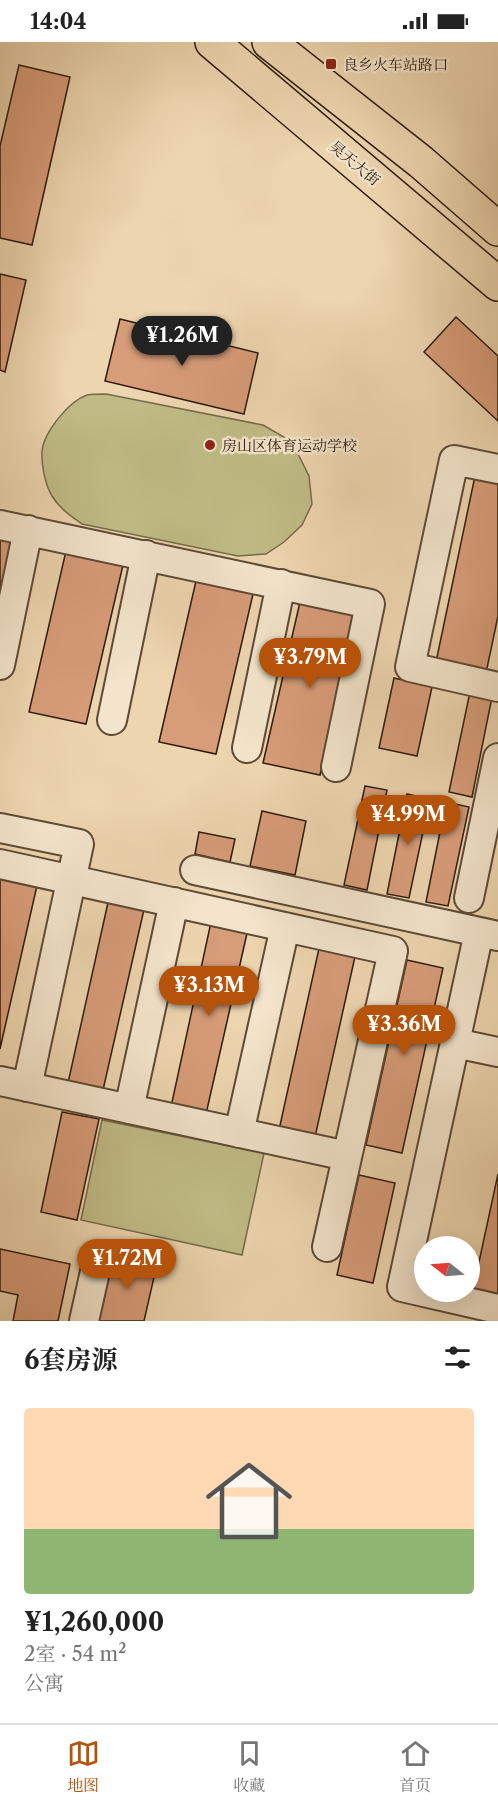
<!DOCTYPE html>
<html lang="zh">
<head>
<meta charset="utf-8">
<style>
  :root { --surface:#fff; --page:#f6f6f6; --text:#222; --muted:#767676; --line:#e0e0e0; --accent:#b45309 }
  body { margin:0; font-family:"Libre Caslon Text","Noto Serif SC",serif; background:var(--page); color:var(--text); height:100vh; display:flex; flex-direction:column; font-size:22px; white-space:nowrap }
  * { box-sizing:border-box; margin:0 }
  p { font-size:20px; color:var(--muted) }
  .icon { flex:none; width:33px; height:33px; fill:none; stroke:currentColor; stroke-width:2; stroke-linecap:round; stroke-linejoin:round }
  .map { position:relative; height:1279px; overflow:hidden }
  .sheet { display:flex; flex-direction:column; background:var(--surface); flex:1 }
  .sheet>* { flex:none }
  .needle { width:39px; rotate:287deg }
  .buttons { position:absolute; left:414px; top:1194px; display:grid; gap:12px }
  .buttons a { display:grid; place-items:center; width:66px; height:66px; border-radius:50%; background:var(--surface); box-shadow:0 6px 24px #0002; font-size:30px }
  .price { position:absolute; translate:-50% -51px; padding:0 14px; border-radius:21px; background:var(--accent); color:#fff; font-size:20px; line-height:39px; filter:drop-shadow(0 2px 3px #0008) }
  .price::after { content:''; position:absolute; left:50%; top:36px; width:18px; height:14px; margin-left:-9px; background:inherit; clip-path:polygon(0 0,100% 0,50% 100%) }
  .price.selected { background:#222; color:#fff }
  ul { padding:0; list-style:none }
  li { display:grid; align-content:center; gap:12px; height:318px; padding:0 24px }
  li span { display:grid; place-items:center; height:186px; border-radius:6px; color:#555 }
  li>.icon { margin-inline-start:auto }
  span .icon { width:108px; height:108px; fill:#fffc; stroke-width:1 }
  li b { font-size:26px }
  h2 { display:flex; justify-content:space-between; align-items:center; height:72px; padding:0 24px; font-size:26px }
  .status { display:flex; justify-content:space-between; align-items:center; height:42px; padding:0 30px; background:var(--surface); direction:ltr }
  .status svg { height:16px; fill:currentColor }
  .tabs { display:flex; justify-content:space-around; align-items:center; height:84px; border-top:2px solid var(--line); background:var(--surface); font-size:16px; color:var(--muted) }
  .tabs a { display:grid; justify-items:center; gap:3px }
  .tabs .selected { color:var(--accent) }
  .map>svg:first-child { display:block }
  .green { fill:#c0bb86; stroke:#766c4a; stroke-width:1.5 }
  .building { fill:#d79c78; stroke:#2d1c0d; stroke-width:1.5 }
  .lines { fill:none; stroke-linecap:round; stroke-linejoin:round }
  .minor-casing { stroke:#5d4a36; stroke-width:32 }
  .major-casing { stroke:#2d1c0d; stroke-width:36 }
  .minor { stroke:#f3e4cb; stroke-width:28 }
  .major { stroke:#edd5af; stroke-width:33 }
  .poi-dot { fill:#8f2418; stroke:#f3e4cb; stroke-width:2 }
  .labels { text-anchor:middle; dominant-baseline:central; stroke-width:5; stroke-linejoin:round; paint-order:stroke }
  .poi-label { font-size:15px; fill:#2d1c0d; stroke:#f3e4cb; text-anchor:start }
  .street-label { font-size:15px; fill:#2d1c0d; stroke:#f3e4cb }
</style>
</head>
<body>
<div class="status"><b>14:04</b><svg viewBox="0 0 49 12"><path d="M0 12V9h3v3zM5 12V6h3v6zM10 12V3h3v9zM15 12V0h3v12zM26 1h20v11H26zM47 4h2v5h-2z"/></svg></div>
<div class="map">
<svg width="498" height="1279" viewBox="0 0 498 1279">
  <rect width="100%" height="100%" fill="#edd5af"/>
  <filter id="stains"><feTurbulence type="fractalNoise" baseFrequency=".00333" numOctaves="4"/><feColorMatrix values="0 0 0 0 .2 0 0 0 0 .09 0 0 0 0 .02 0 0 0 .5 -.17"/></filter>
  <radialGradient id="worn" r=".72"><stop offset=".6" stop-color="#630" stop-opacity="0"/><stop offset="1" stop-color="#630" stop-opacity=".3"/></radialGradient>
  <path class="green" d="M106 352 263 383 284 395 298 412 309 434 312 462 302 483 284 500 266 512 238 514 82 482C71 474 59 466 52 454 45 443 41 421 42 409 44 390 69 359 87 353 93 352 100 352 106 352Z
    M102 1078 264 1111 242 1213 81 1178Z"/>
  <path class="building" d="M19 23 70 35 32 203 0 196V104Z
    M0 232 26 238 5 330 0 328Z
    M456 275 498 314V379L424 310Z
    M120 277 258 311 244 372 105 339Z
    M475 434 498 439V574L486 631 436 620Z
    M0 497 15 500 0 565Z
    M66 509 123 523 86 682 29 670Z
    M196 539 253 552 216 712 159 700Z
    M300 560 357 573 320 733 263 721Z
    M394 636 432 645 417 714 379 706Z
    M470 650 492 655 472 755 449 750Z
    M365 744 387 748 367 848 344 843Z
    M407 752 430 757 409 856 387 852Z
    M446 760 469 765 448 864 426 860Z
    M262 769 306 779 295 833 250 824Z
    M199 790 235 797 230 820 195 812Z
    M1 831 38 839 0 1007V838Z
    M109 856 145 863 103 1048 68 1041Z
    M211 880 248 887 206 1072 171 1065Z
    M320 902 356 910 315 1095 279 1088Z
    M407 918 443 926 402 1111 366 1103Z
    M62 1070 99 1077 77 1178 41 1170Z
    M498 1132V1262L471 1257Z
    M359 1133 395 1141 373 1241 337 1233Z
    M0 1207 70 1222 58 1279H13L18 1253 0 1249Z
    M113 1212 157 1222 144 1279H98Z"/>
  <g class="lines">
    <defs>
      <path id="minor" d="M498 427 454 418 410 625 498 645
        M0 483 370 562 336 725
        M0 623 28 488
        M112 678 146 513
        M247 706 281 542
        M0 786 79 802 27 1045
        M0 822 393 909 327 1205
        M195 828 498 894
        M469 856 498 716
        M479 890 402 1245 498 1267
        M455 1001 498 1010
        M0 1039 347 1114
        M129 1067 174 860
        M239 1091 285 885
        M84 1279 98 1216"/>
      <path id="major" d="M212 0 498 242
        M269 0 421 120 498 187"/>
    </defs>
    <use href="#minor" class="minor-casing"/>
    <use href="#major" class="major-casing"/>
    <use href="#minor" class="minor"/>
    <use href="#major" class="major"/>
  </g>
  <g class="poi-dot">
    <rect x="325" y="16" width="12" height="12" rx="3"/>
    <circle cx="210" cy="403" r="6"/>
  </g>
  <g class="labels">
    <g class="poi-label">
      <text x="343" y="22">良乡火车站路口</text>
      <text x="222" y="403">房山区体育运动学校</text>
    </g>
    <g class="street-label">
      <text transform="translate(355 121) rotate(40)">昊天大街</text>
    </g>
  </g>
  <rect width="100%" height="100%" filter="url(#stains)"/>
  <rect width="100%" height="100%" fill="url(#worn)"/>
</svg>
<div class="buttons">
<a><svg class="needle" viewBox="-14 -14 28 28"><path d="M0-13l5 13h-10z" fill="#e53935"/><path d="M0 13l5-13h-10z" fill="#767676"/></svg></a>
</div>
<b class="price selected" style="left:182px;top:325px">¥1.26M</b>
<b class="price" style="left:310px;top:647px">¥3.79M</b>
<b class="price" style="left:408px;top:804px">¥4.99M</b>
<b class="price" style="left:209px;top:975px">¥3.13M</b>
<b class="price" style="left:404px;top:1014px">¥3.36M</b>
<b class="price" style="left:127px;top:1248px">¥1.72M</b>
</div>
<section class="sheet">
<h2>6套房源<svg class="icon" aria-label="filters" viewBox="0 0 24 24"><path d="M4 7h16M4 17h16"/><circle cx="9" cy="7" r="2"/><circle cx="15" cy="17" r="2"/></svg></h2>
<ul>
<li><span style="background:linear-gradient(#ffd9b3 65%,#8fb573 0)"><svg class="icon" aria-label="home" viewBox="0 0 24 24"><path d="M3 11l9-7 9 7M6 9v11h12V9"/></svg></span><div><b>¥1,260,000</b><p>2室 · 54 m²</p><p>公寓</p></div></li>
</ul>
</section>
<nav class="tabs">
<a class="selected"><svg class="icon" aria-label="map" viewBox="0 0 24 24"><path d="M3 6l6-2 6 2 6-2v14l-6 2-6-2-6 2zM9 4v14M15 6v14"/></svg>地图</a>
<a><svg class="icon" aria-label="saved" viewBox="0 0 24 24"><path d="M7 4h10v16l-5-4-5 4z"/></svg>收藏</a>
<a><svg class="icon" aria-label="home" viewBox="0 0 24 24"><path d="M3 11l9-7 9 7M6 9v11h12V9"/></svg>首页</a>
</nav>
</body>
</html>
